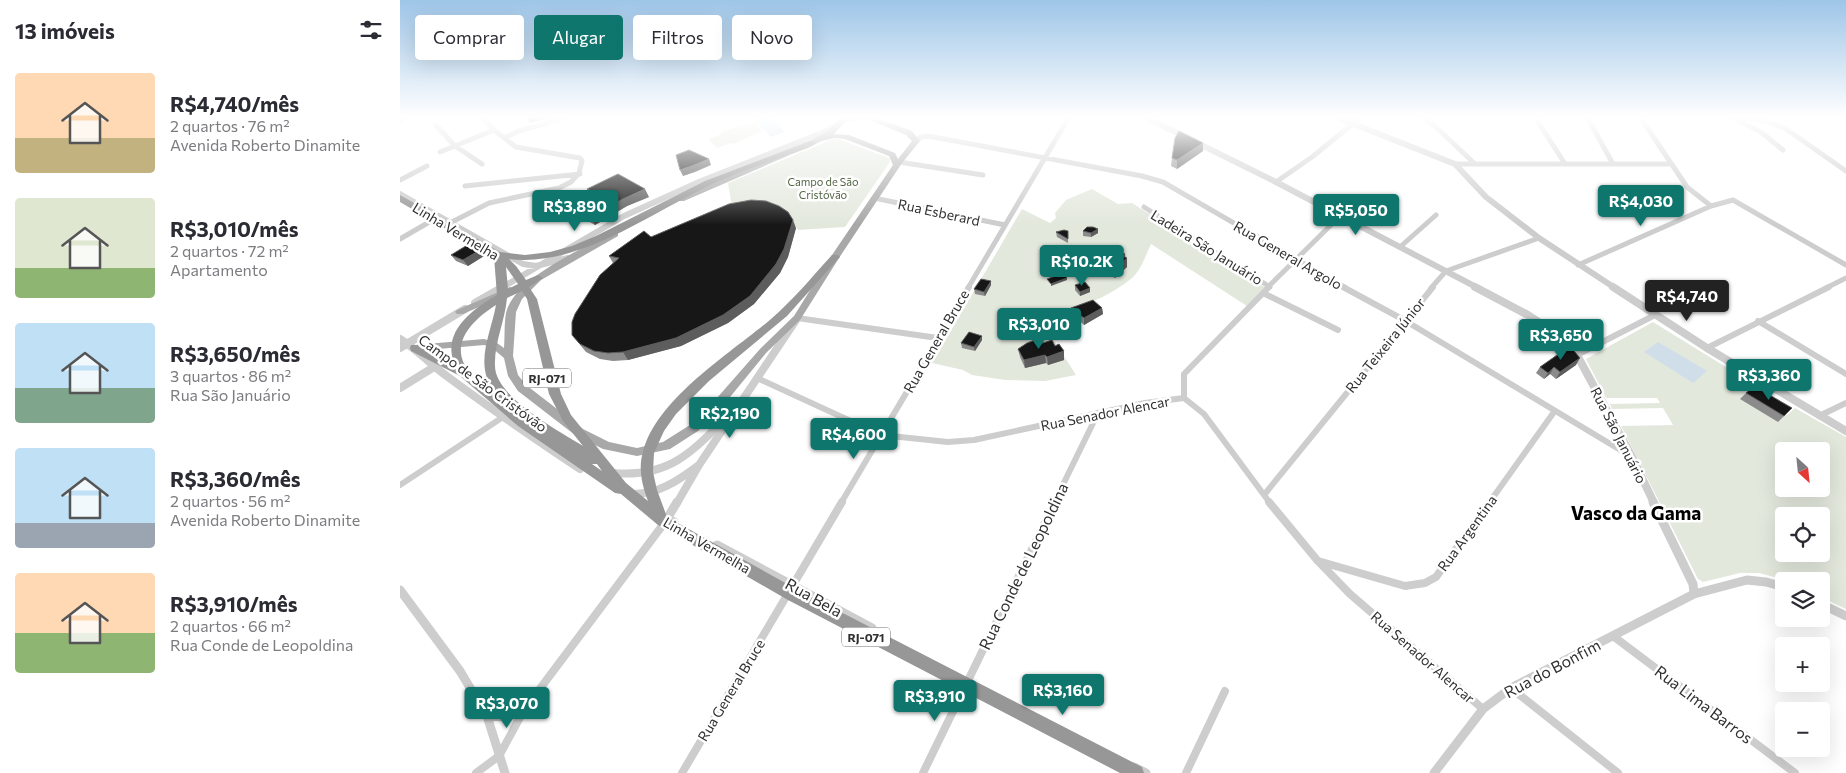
<!DOCTYPE html>
<html lang="pt">
<head>
<meta charset="utf-8">
<style>
  :root { --surface:#fff; --page:#f7f7f7; --text:#2b2b33; --muted:#7c7c81; --accent:#0f766e }
  body { margin:0; font-family:Commissioner,sans-serif; background:var(--page); color:var(--text); height:100vh; display:flex; flex-direction:column; font-size:19px; white-space:nowrap }
  * { box-sizing:border-box; margin:0 }
  p { font-size:16px; color:var(--muted) }
  .icon { flex:none; width:28px; height:28px; fill:none; stroke:currentColor; stroke-width:2; stroke-linecap:round; stroke-linejoin:round }
  .map { position:relative; flex:1; overflow:hidden }
  .sheet { display:flex; flex-direction:column; background:var(--surface); width:400px }
  .sheet>* { flex:none }
  .top-card { position:absolute; left:15px; top:15px; width:475px; height:45px; display:flex; gap:10px }
  .needle { width:32px; rotate:153deg }
  .controls { position:absolute; left:1375px; top:442px; display:grid; gap:10px }
  .controls a { display:grid; place-items:center; width:55px; height:55px; border-radius:5px; background:var(--surface); box-shadow:0 5px 20px #0002; font-size:25px }
  .price { position:absolute; translate:-50% -42px; padding:0 11px; border-radius:5px; background:var(--accent); color:#fff; font-size:16px; line-height:32px; filter:drop-shadow(0 1px 2px #0008) }
  .price::after { content:''; position:absolute; left:50%; top:30px; width:15px; height:11px; margin-left:-8px; background:inherit; clip-path:polygon(0 0,100% 0,50% 100%) }
  .price.current { background:#222; color:#fff }
  ul { padding:0; list-style:none }
  li { display:flex; align-items:center; gap:15px; height:125px; padding:0 15px }
  li span { display:grid; place-items:center; flex:none; width:140px; height:100px; border-radius:5px; color:#555 }
  li>.icon { margin-inline-start:auto }
  span .icon { width:60px; height:60px; fill:#fffc; stroke-width:1 }
  li b { font-size:21px }
  h2 { display:flex; justify-content:space-between; align-items:center; height:60px; padding:0 15px; font-size:21px }
  .tag { padding:0 18px; border-radius:5px; background:var(--surface); box-shadow:0 5px 20px #0002; font-size:18px; line-height:45px }
  .tag.current { background:var(--accent); color:#fff }
  main { display:flex; flex:1; min-height:0 }
  .map>svg:first-child { display:block }
  .green { fill:#e3e8dd; fill-rule:evenodd }
  .water { fill:#cfdee9 }
  .lines { fill:none; stroke-linecap:round; stroke-linejoin:round }
  .minor-far2 { stroke:#cdcdcd; stroke-width:5 }
  .minor-far1 { stroke:#cdcdcd; stroke-width:6 }
  .minor { stroke:#cdcdcd; stroke-width:8 }
  .tertiary-far2 { stroke:#cdcdcd; stroke-width:6 }
  .tertiary-far1 { stroke:#cdcdcd; stroke-width:8 }
  .tertiary { stroke:#cdcdcd; stroke-width:9 }
  .primary { fill:#a8a8a8; fill-rule:evenodd }
  .motorway { fill:#979797; fill-rule:evenodd }
  .wall { fill:#8b8b8b }
  .shaded-wall { fill:#5d5d5d }
  .building { fill:#171717; stroke:#5d5d5d }
  .labels { text-anchor:middle; dominant-baseline:central; stroke-width:5; stroke-linejoin:round; paint-order:stroke }
  .far-park-label { font-size:11px; fill:#536743; stroke:#fff }
  .shield { fill:#fff; stroke:#6e6e6e; stroke-width:1 }
  .shield-label { font-size:12px; font-weight:bold; fill:#303030 }
  .street-label { font-size:14px; fill:#303030; stroke:#fff }
  .near-street-label { font-size:16px; fill:#303030; stroke:#fff }
  .district-label { font-size:19px; font-weight:bold; fill:#000; stroke:#fff }
</style>
</head>
<body>
<main>
<section class="sheet">
<h2>13 imóveis<svg class="icon" aria-label="filters" viewBox="0 0 24 24"><path d="M4 7h16M4 17h16"/><circle cx="9" cy="7" r="2"/><circle cx="15" cy="17" r="2"/></svg></h2>
<ul>
<li><span style="background:linear-gradient(#ffd9b3 65%,#c2b280 0)"><svg class="icon" aria-label="home" viewBox="0 0 24 24"><path d="M3 11l9-7 9 7M6 9v11h12V9"/></svg></span><div><b>R$4,740/mês</b><p>2 quartos · 76 m²</p><p>Avenida Roberto Dinamite</p></div></li>
<li><span style="background:linear-gradient(#dfe7d0 70%,#8fb573 0)"><svg class="icon" aria-label="home" viewBox="0 0 24 24"><path d="M3 11l9-7 9 7M6 9v11h12V9"/></svg></span><div><b>R$3,010/mês</b><p>2 quartos · 72 m²</p><p>Apartamento</p></div></li>
<li><span style="background:linear-gradient(#bfe0f5 65%,#7fa58c 0)"><svg class="icon" aria-label="home" viewBox="0 0 24 24"><path d="M3 11l9-7 9 7M6 9v11h12V9"/></svg></span><div><b>R$3,650/mês</b><p>3 quartos · 86 m²</p><p>Rua São Januário</p></div></li>
<li><span style="background:linear-gradient(#bfe0f5 75%,#9aa5b1 0)"><svg class="icon" aria-label="home" viewBox="0 0 24 24"><path d="M3 11l9-7 9 7M6 9v11h12V9"/></svg></span><div><b>R$3,360/mês</b><p>2 quartos · 56 m²</p><p>Avenida Roberto Dinamite</p></div></li>
<li><span style="background:linear-gradient(#ffd9b3 60%,#8fb573 0)"><svg class="icon" aria-label="home" viewBox="0 0 24 24"><path d="M3 11l9-7 9 7M6 9v11h12V9"/></svg></span><div><b>R$3,910/mês</b><p>2 quartos · 66 m²</p><p>Rua Conde de Leopoldina</p></div></li>
</ul>
</section>
<div class="map">
<svg width="1446" height="773" viewBox="0 0 1446 773">
  <rect width="100%" height="100%" fill="#fff"/>
  <path class="green" d="M354 122 363 131 333 144 331 143 317 148 308 139 322 134 321 132Z
    M438 139 489 158 490 162 445 227 398 230 389 216 332 207 328 183 431 140Z
    M692 189 718 204 732 203 866 288 847 306 751 244C746 255 741 270 732 278 714 293 691 303 669 311L672 314 648 331 676 375 645 381 605 380 572 375 563 370 532 363 622 209 650 223 656 218 655 213 666 200Z
    M1253 322 1355 385 1348 392 1387 415 1395 408 1446 437V609L1421 597V581H1390L1359 573H1340L1303 582 1298 579 1221 426 1273 425 1263 408 1212 409 1210 404 1260 403 1257 398H1206L1186 359ZM1384 451H1421V489H1384ZM1384 516H1421V554H1384Z"/>
  <path class="water" d="M363 117H369L385 132 371 137 354 120Z
    M1258 342 1307 371 1293 383 1244 352Z"/>
  <g class="lines">
    <path class="minor-far2" d="M1022 117 1037 128 1074 163
      M1135 117 1165 164
      M1187 117 1213 164
      M1240 117 1287 187 1311 206
      M1331 117 1361 132 1383 150
      M1338 117 1367 121 1386 129 1446 171
      M36 125 55 146 82 164
      M104 138 119 131 167 117
      M516 141 521 137 528 136 742 176 763 182 946 288
      M40 152 94 130
      M499 162 583 175
      M1055 164H1272
      M0 180 27 166
      M876 182 912 157 961 117
      M65 186 180 174
      M474 198 605 225
      M744 207 870 287
      M50 223 89 203 159 188 171 182 179 173 182 161 180 158 116 147 94 130 82 117
      M0 239 38 217
      M1000 247 1036 215
      M1178 265 1311 206 1333 200 1446 265
      M568 288 669 117
      M867 288 940 216
      M1031 288 1046 271 1139 238
      M1426 288 1446 278"/>
    <path class="minor-far1" d="M943 287 1004 320 1232 457
      M863 293 938 330
      M397 318 538 338
      M1358 321 1446 374
      M1307 348 1429 287
      M1177 355 1255 315
      M357 378 481 435 548 442 574 440 745 403 784 398
      M784 398 804 414 870 503
      M784 398V374L869 287
      M1419 416 1446 403
      M0 485 103 417
      M864 495 1033 287
      M441 503 569 287
      M654 503 698 413
      M1089 503 1154 412"/>
    <path class="minor" d="M869 502 917 560 950 594 1083 709
      M918 561 1005 586 1025 583 1036 577 1090 502
      M1213 636 1395 773
      M1111 688 1218 773
      M76 773 99 756 124 710 265 522
      M282 773 442 502
      M523 773 655 502
      M786 773 825 691"/>
    <path class="tertiary-far2" d="M745 117 876 182 1078 288
      M936 117 1055 164 1086 197 1139 238 1215 288
      M0 120 5 117
      M0 194 123 264 136 266 168 258
      M101 288 224 216 299 182 422 133 438 124"/>
    <path class="tertiary-far1" d="M1075 287 1128 315 1160 336 1177 355 1232 457 1254 503
      M1213 287 1307 348 1446 431
      M75 303 103 287
      M0 339C18 350 31 365 48 377 91 409 135 439 180 469
      M0 348 65 309
      M0 388 34 367
      M213 473C269 478 293 452 329 414
      M230 494C257 495 278 481 299 465L396 320
      M277 503 299 465"/>
    <path class="tertiary" d="M1253 502 1293 584 1294 594
      M274 522 267 519 277 502
      M317 545 472 628
      M0 590 60 671 87 716 105 773
      M1421 604 1446 616
      M87 716 106 717 124 710
      M734 767 746 773
      M1034 773 1083 709 1111 688 1294 594 1347 580 1366 582 1384 587"/>
    <path class="primary" d="M442 117H474L512 131 520 141 502 163 439 258 400 320 366 353 317 413 298 431 270 449 237 456 203 449 175 435 118 391 108 376 104 358 91 347 84 345 15 351 10 348 15 345 84 339 97 343 104 348C105 336 104 324 106 313 114 278 183 249 212 232H218V236L141 280 122 299 116 312 113 356 118 375 126 385 183 429 209 442 237 448 263 442 290 425 309 407 360 349 394 316 432 255 493 165 489 156 445 139 435 138 422 141 284 201H278L277 199 410 141 429 130ZM467 119 506 135 512 141 498 159 495 153 449 135 434 134 445 122Z
      M110 287 113 288 114 290 113 292 63 314H57L55 312 57 310Z"/>
    <path class="motorway" d="M410 141H413L417 143C409 149 395 152 385 156 365 163 345 170 324 179 257 207 184 268 109 259L116 266 126 280 138 275 143 278 129 287 137 299 161 394 171 415 226 483 248 501C242 485 238 468 243 452 256 399 331 353 371 319 393 300 412 277 432 255H438L440 257 438 259 387 316 309 381 276 414 264 431 254 453 253 472 257 490 267 517 398 590 742 767 744 773H720L388 600 258 525 221 494 215 493 118 426 60 376 11 351 10 348 11 345H19L54 363C42 331 73 309 97 295L94 257 0 202V195L100 252 125 255 150 252 172 246 196 236 305 181ZM106 267 118 284 108 289ZM122 291 127 299 149 394 163 421 183 446C159 431 95 397 95 366 94 343 105 321 107 298ZM96 305C90 337 72 368 98 396 89 388 75 380 68 370 48 343 74 319 96 305ZM192 464H197L202 471Z"/>
  </g>
  <path class="wall" d="M803 151 777 169 771 166 772 158Z
    M187 189 249 197 227 206 195 225 186 220 181 212 186 210 182 203 192 197Z
    M396 228 388 257 380 273 354 304 328 323 281 346 228 360 213 361 200 359 186 352 172 335 213 263 209 256 251 237Z
    M698 229V233L691 237 683 236V231Z
    M668 231V243L657 237 656 232Z
    M722 253 725 254 727 267 715 278 703 273V271L700 270V262Z
    M51 255 84 256 68 266 56 261Z
    M674 267 688 271V275L680 278 674 271Z
    M591 285 585 296 575 294 574 289Z
    M675 285 690 288V292L680 296 675 290Z
    M671 308H702L703 314 684 325 672 314Z
    M582 336V340L575 351 562 348 561 343Z
    M639 342 664 360 648 365 646 363 625 368 620 357 618 349Z
    M1176 365 1156 379 1150 374 1144 379 1136 373 1140 367Z
    M1346 393 1392 408 1378 422 1340 399Z"/>
  <path class="shaded-wall" d="M126 117H152L130 123Z
    M803 143V151L777 169V160Z
    M309 159 311 165 295 172 283 176 280 170Z
    M245 189 249 197 227 206 195 225 191 217 223 199Z
    M393 220 396 228 388 257 380 273 354 304 328 323 281 346 228 360 223 352Z
    M698 229V233L691 237V233Z
    M80 250 84 256 68 266 63 260Z
    M725 254V260L727 258V267L715 278V269L722 256Z
    M688 271V275L680 278 679 273Z
    M667 278V280L651 286V284Z
    M591 281V285L585 296 584 292Z
    M690 288V292L680 296V292Z
    M702 308 703 314 684 325V318Z
    M582 336V340L575 351 574 347Z
    M664 351V360L648 365 647 357Z
    M645 355 646 363 625 368 624 360Z
    M1180 358 1176 365 1156 379 1160 372Z
    M1154 367 1150 374 1144 379 1148 373Z"/>
  <path class="building" d="M779 131 803 143 777 160 772 158 775 138Z
    M289 150 309 159 292 166 280 170 276 155Z
    M218 174 245 189 223 199 191 217 181 212 189 208 182 203 197 194 187 189Z
    M351 200 366 201 379 206 388 212 393 220 384 249 376 264 350 296 323 315 276 338 223 352 208 353 194 351 180 344 172 335V322L175 314 200 275 219 258 209 256 244 231 251 237 329 204Z
    M687 227H693L698 229 691 233 683 231Z
    M664 230 668 231V239L656 232Z
    M69 244 80 250 63 260 51 255Z
    M715 248 722 250 720 252 725 254 722 256 727 258 715 269 703 265 704 263 700 262Z
    M683 264 688 271 679 273 674 267Z
    M663 273 667 278 651 284 647 279Z
    M581 279 591 281 584 292 574 289Z
    M685 282 690 288 680 292 675 285Z
    M693 300 702 308 684 318 671 308Z
    M569 332 582 336 574 347 561 343Z
    M638 339 639 342 643 343 652 340 655 346 659 344 664 351 647 357 645 355 624 360 618 349 627 343Z
    M1170 346 1180 358 1160 372 1154 367 1148 373 1140 367Z
    M1354 386 1392 408 1384 416 1346 393Z"/>
  <linearGradient id="sky" x2="0" y2="1"><stop stop-color="#9ec5e8"/><stop offset="0.52" stop-color="#fff"/><stop offset="1" stop-color="#fff" stop-opacity="0"/></linearGradient>
  <rect width="1446" height="225" fill="url(#sky)"/>
  <g class="labels">
    <g class="far-park-label">
      <text x="423" y="181">Campo de São<tspan x="423" dy="13">Cristóvão</tspan></text>
    </g>
    <g class="shield">
      <rect x="123" y="368.5" width="48" height="19" rx="4"/>
      <rect x="442" y="627.5" width="48" height="19" rx="4"/>
    </g>
    <g class="shield-label">
      <text x="147" y="378">RJ-071</text>
      <text x="466" y="637">RJ-071</text>
    </g>
    <g class="street-label">
      <text transform="translate(539 212) rotate(12)">Rua Esberard</text>
      <text transform="translate(56 231) rotate(31)">Linha Vermelha</text>
      <text transform="translate(807 247) rotate(32)">Ladeira São Januário</text>
      <text transform="translate(888 255) rotate(30)">Rua General Argolo</text>
      <text transform="translate(536 341) rotate(-60)">Rua General Bruce</text>
      <text transform="translate(985 345) rotate(-51)">Rua Teixeira Júnior</text>
      <text transform="translate(83 383) rotate(36)">Campo de São Cristóvão</text>
      <text transform="translate(705 413) rotate(-11)">Rua Senador Alencar</text>
      <text transform="translate(1219 435) rotate(63)">Rua São Januário</text>
      <text transform="translate(1067 533) rotate(-54)">Rua Argentina</text>
      <text transform="translate(307 545) rotate(30)">Linha Vermelha</text>
      <text transform="translate(1023 657) rotate(41)">Rua Senador Alencar</text>
      <text transform="translate(331 690) rotate(-59)">Rua General Bruce</text>
    </g>
    <g class="near-street-label">
      <text transform="translate(623 566) rotate(-64)">Rua Conde de Leopoldina</text>
      <text transform="translate(414 597) rotate(29)">Rua Bela</text>
      <text transform="translate(1152 668) rotate(-28)">Rua do Bonfim</text>
      <text transform="translate(1304 704) rotate(37)">Rua Lima Barros</text>
    </g>
    <g class="district-label">
      <text x="1236" y="512">Vasco da Gama</text>
    </g>
  </g>
</svg>
<div class="controls">
<a><svg class="needle" viewBox="-14 -14 28 28"><path d="M0-13l5 13h-10z" fill="#e53935"/><path d="M0 13l5-13h-10z" fill="#7c7c81"/></svg></a>
<a><svg class="icon" aria-label="locate" viewBox="0 0 24 24"><circle cx="12" cy="12" r="6"/><path d="M12 2v4M12 18v4M2 12h4M18 12h4"/></svg></a>
<a><svg class="icon" aria-label="layers" viewBox="0 0 24 24"><path d="M12 4l9 5-9 5-9-5zM3 14l9 5 9-5"/></svg></a>
<a>+</a>
<a>−</a>
</div>
<b class="price" style="left:1241px;top:227px">R$4,030</b>
<b class="price" style="left:175px;top:232px">R$3,890</b>
<b class="price" style="left:956px;top:236px">R$5,050</b>
<b class="price" style="left:682px;top:287px">R$10.2K</b>
<b class="price current" style="left:1287px;top:322px">R$4,740</b>
<b class="price" style="left:639px;top:350px">R$3,010</b>
<b class="price" style="left:1161px;top:361px">R$3,650</b>
<b class="price" style="left:1369px;top:401px">R$3,360</b>
<b class="price" style="left:330px;top:439px">R$2,190</b>
<b class="price" style="left:454px;top:460px">R$4,600</b>
<b class="price" style="left:663px;top:716px">R$3,160</b>
<b class="price" style="left:535px;top:722px">R$3,910</b>
<b class="price" style="left:107px;top:729px">R$3,070</b>
<div class="top-card">
<a class="tag">Comprar</a>
<a class="tag current">Alugar</a>
<a class="tag">Filtros</a>
<a class="tag">Novo</a>
</div>
</div>
</main>
</body>
</html>
